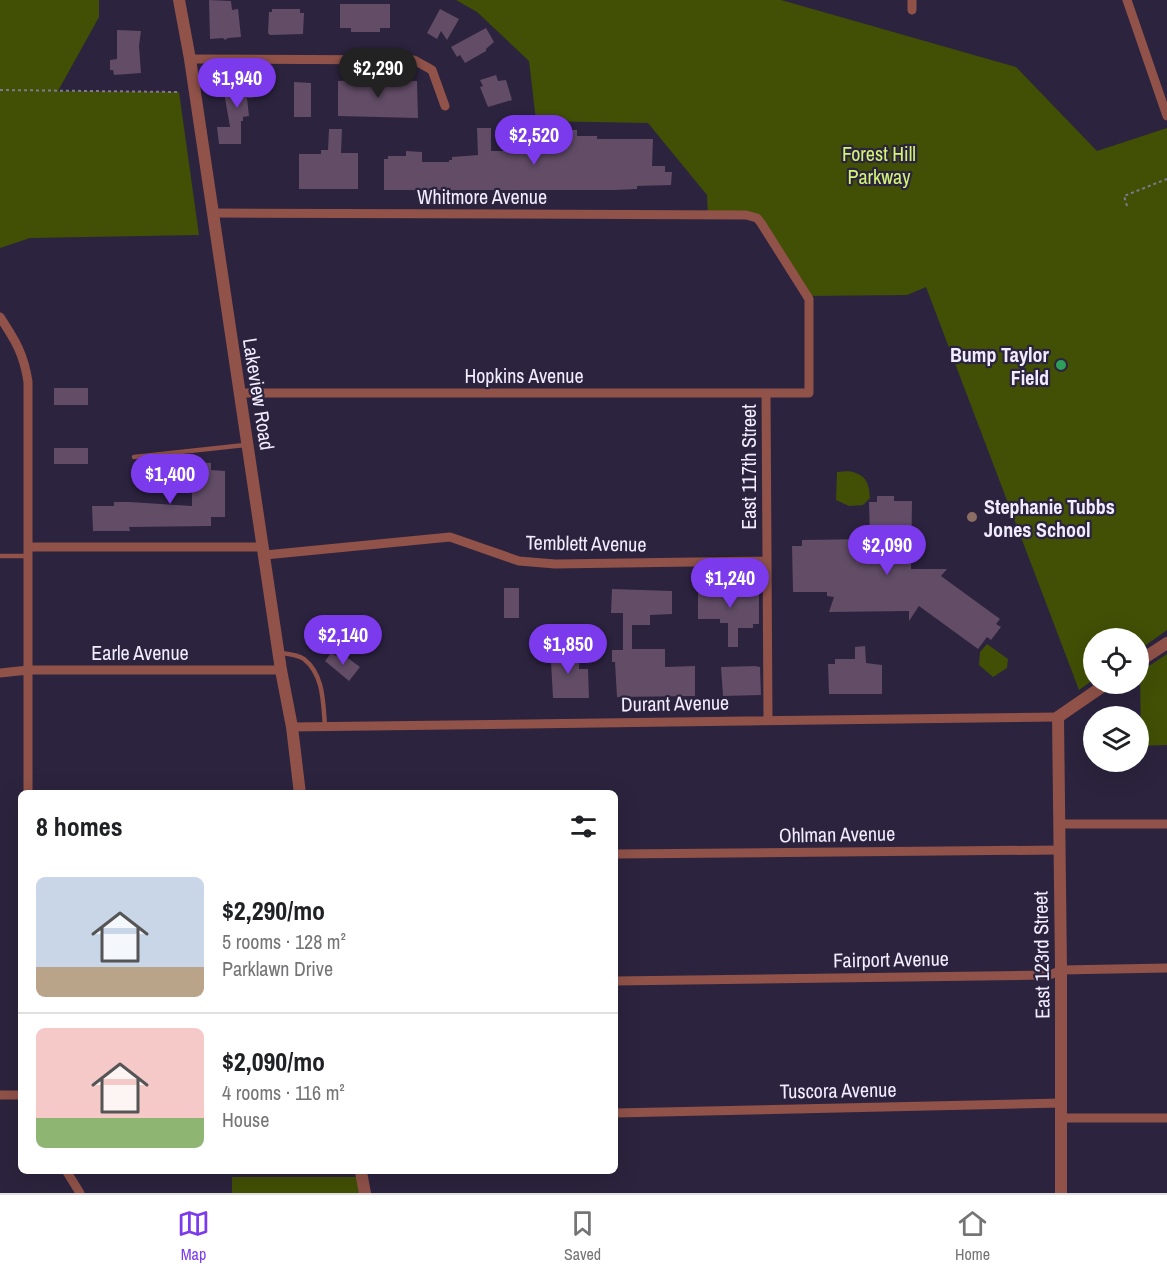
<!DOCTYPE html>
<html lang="en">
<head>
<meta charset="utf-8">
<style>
  :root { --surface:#fff; --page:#f6f6f6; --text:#202124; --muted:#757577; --line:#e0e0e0; --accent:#7c3aed }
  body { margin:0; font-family:"Archivo Narrow",sans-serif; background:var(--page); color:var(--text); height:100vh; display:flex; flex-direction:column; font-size:22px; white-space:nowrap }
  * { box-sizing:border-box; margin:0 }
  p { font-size:20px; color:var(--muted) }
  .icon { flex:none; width:33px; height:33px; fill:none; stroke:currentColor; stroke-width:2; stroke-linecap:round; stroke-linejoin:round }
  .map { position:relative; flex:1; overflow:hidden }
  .sheet { position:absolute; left:18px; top:790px; width:600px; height:384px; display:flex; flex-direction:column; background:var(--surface); border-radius:9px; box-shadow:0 6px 24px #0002 }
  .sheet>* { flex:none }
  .buttons { position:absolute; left:1083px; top:628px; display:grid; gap:12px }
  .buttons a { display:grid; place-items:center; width:66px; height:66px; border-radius:50%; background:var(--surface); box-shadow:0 6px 24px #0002; font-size:30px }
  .price { position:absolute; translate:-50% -51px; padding:0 14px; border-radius:21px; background:var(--accent); color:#fff; font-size:20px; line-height:39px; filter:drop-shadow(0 2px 3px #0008) }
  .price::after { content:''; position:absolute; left:50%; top:36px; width:18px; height:14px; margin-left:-9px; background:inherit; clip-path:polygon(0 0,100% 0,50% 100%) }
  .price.on { background:#222; color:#fff }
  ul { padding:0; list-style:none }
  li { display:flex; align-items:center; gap:18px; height:150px; padding:0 18px }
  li+li { border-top:2px solid var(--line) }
  li span { display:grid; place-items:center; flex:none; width:168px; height:120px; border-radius:9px; color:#555 }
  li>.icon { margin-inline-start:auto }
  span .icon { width:72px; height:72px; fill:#fffc; stroke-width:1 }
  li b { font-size:26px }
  h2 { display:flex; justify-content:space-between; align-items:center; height:72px; padding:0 18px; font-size:26px }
  .tabs { display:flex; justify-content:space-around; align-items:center; height:84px; border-top:2px solid var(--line); background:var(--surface); font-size:16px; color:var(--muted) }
  .tabs a { display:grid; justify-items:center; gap:3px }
  .tabs .on { color:var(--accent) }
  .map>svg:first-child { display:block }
  .green { fill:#415005 }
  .building { fill:#624c66 }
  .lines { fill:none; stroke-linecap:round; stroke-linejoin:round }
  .path { stroke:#7f788f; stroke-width:2; stroke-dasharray:3 3; stroke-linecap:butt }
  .service { stroke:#905249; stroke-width:4.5 }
  .minor { stroke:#905249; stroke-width:9 }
  .tertiary { stroke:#905249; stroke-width:12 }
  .leisure-dot { fill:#2e9e5b; stroke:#2c233e; stroke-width:2 }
  .education-dot { fill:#8d6e63; stroke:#2c233e; stroke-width:2 }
  .labels { text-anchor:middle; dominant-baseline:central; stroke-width:4.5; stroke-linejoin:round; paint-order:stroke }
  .park-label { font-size:20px; fill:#d2f475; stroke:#2c233e }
  .street-label { font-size:20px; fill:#f1ecfe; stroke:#2c233e }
  .poi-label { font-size:20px; font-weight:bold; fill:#f1ecfe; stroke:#2c233e; text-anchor:end }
</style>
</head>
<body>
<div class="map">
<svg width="1167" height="1193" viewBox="0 0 1167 1193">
  <rect width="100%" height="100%" fill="#2c233e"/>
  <path class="green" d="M0 0H99V17L58 91 179 92 199 235 30 238 0 248Z
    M456 0H781L1016 67 1097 151 1167 128V630L1139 650 1138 639H1094L1093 680 1079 690 926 287 907 295 807 296 757 218 708 215 707 195 648 123 536 121 529 61 477 12Z
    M848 471C865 474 869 481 870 498L863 505 849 506 836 500 837 472Z
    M987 644 1008 659 1007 668 993 677 979 665 980 652Z
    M1167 654V745L1141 746 1140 672Z
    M232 1177H362L365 1193H232Z"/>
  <path class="building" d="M209 0 231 1 232 10 238 9 241 37 228 38 225 40 223 38 210 39Z
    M340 4H390V28H380V32H351V28H340Z
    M272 9H300V13H304L303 34 270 35 268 33 269 12H272Z
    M440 9 459 19 447 40 441 31 437 39 427 33Z
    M486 28 494 42 486 49V51L465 63 460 55 457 57 451 47Z
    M117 30 141 31 139 46 141 73 114 75 113 70H110V60L117 59Z
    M496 75 498 81 506 80 512 100 488 107 480 87 483 86 480 80Z
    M359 80 417 81 418 118 338 116V81Z
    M225 82H263V94H253V98H247L249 116 243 117V121H241V144H219L217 127H230L225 98Z
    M294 82 311 83V117H294Z
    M477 128H491V151H522V129L577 130V136H597V139H653L652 166H665V172H672L671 185 637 186V189L615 190H384V159H388V156H406V151L422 152V162H449V160H452V157L478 155Z
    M329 129H342L341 153H358V189H299V154H321V150H328Z
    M54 388H88V405H54Z
    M54 448H88V464H54Z
    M180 462 211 463V470L225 471V517H211V526L129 527 130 531H93L92 506H114V502H129L192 506V482H180Z
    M877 496H894V501H912L911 569H947L941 576 1000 619 996 624 1001 627 991 640 987 637 978 649 919 606 909 621V611L829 612 834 597 827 596V592H793L792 546H802V540L870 539 869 502H877Z
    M504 588H519V618H504Z
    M759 588V624H753V628H738V647H728V623H720V619H698V589Z
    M612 589 672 591V614L650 615V625H632V649H665V667L695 666V696L617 697 615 662H612V650H623V613H611Z
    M865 646 866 663 882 665V694H829L828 664H835V659H855V647Z
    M546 650 579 651V669H588L589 698H553L551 662H546Z
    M331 653 338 657 341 653 360 667 349 681 325 661Z
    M755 666 760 667 761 695 723 696 721 667Z"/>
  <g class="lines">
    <path class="path" d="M0 90 179 92
      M1127 206 1124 196 1167 179"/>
    <path class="service" d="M134 457 245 445
      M0 556H28
      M281 653C288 654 298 655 304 659 324 675 323 703 325 726"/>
    <path class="minor" d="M912 0V10
      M1127 0 1167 116
      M190 59 414 60 432 70 445 106
      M213 213 746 215 757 218 761 223 809 299V393H239
      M0 317C15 340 24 354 28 382V794
      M766 393 768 720
      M28 547H263
      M265 555 450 537 519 561 555 564 767 561
      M0 673 28 670H281
      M292 727 1058 717
      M1059 824H1167
      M615 854 1059 850
      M615 981 1050 975 1061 970 1167 968
      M0 1095H21
      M615 1113 1061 1103
      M1061 1118H1167
      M67 1172 80 1193"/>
    <path class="tertiary" d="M179 0 190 59 281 670 292 727 300 794
      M1138 662 1167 643
      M361 1172 365 1193
      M1061 1193V970L1058 717 1106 684"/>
  </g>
  <circle class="leisure-dot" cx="1061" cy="365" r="6"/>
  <circle class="education-dot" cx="972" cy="517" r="6"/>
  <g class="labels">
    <g class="park-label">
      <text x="879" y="153">Forest Hill<tspan x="879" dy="23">Parkway</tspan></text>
    </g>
    <g class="street-label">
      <text x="482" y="196">Whitmore Avenue</text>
      <text x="524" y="375">Hopkins Avenue</text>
      <text transform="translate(259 394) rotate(81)">Lakeview Road</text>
      <text transform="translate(748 467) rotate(-90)">East 117th Street</text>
      <text transform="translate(586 543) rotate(1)">Temblett Avenue</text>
      <text x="140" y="652">Earle Avenue</text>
      <text transform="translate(675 703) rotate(-1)">Durant Avenue</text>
      <text transform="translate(837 834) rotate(-1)">Ohlman Avenue</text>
      <text transform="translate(1041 955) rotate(-91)">East 123rd Street</text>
      <text transform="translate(891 959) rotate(-1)">Fairport Avenue</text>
      <text transform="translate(838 1090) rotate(-1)">Tuscora Avenue</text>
    </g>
    <g class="poi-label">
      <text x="1049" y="354">Bump Taylor<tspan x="1049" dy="23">Field</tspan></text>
      <text x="984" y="506" text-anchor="start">Stephanie Tubbs<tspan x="984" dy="23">Jones School</tspan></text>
    </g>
  </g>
</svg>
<div class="buttons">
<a><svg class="icon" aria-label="locate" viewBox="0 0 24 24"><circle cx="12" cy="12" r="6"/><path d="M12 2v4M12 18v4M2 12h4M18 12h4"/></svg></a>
<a><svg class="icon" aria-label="layers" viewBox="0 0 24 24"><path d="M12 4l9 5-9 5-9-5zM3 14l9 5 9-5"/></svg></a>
</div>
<b class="price on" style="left:378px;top:99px">$2,290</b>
<b class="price" style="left:237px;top:109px">$1,940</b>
<b class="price" style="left:534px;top:166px">$2,520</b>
<b class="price" style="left:170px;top:505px">$1,400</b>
<b class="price" style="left:887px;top:576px">$2,090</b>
<b class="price" style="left:730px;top:609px">$1,240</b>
<b class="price" style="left:343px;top:666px">$2,140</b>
<b class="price" style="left:568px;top:675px">$1,850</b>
<section class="sheet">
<h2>8 homes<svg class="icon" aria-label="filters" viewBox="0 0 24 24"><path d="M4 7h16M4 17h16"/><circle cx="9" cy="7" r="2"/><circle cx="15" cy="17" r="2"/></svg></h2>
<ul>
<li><span style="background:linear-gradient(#c9d6e8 75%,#b9a48a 0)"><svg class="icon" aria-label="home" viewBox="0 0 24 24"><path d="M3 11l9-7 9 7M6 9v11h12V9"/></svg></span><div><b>$2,290/mo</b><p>5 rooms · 128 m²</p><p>Parklawn Drive</p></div></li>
<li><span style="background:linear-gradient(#f6c9c9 75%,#8fb573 0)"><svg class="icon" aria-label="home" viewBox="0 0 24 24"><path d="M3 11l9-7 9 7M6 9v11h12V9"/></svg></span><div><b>$2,090/mo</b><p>4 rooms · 116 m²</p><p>House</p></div></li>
</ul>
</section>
</div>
<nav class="tabs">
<a class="on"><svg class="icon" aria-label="map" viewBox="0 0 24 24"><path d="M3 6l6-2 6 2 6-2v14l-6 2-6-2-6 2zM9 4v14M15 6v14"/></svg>Map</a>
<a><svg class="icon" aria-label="saved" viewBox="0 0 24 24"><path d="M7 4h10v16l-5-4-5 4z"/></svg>Saved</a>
<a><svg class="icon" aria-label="home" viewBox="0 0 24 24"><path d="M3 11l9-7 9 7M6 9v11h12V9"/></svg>Home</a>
</nav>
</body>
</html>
